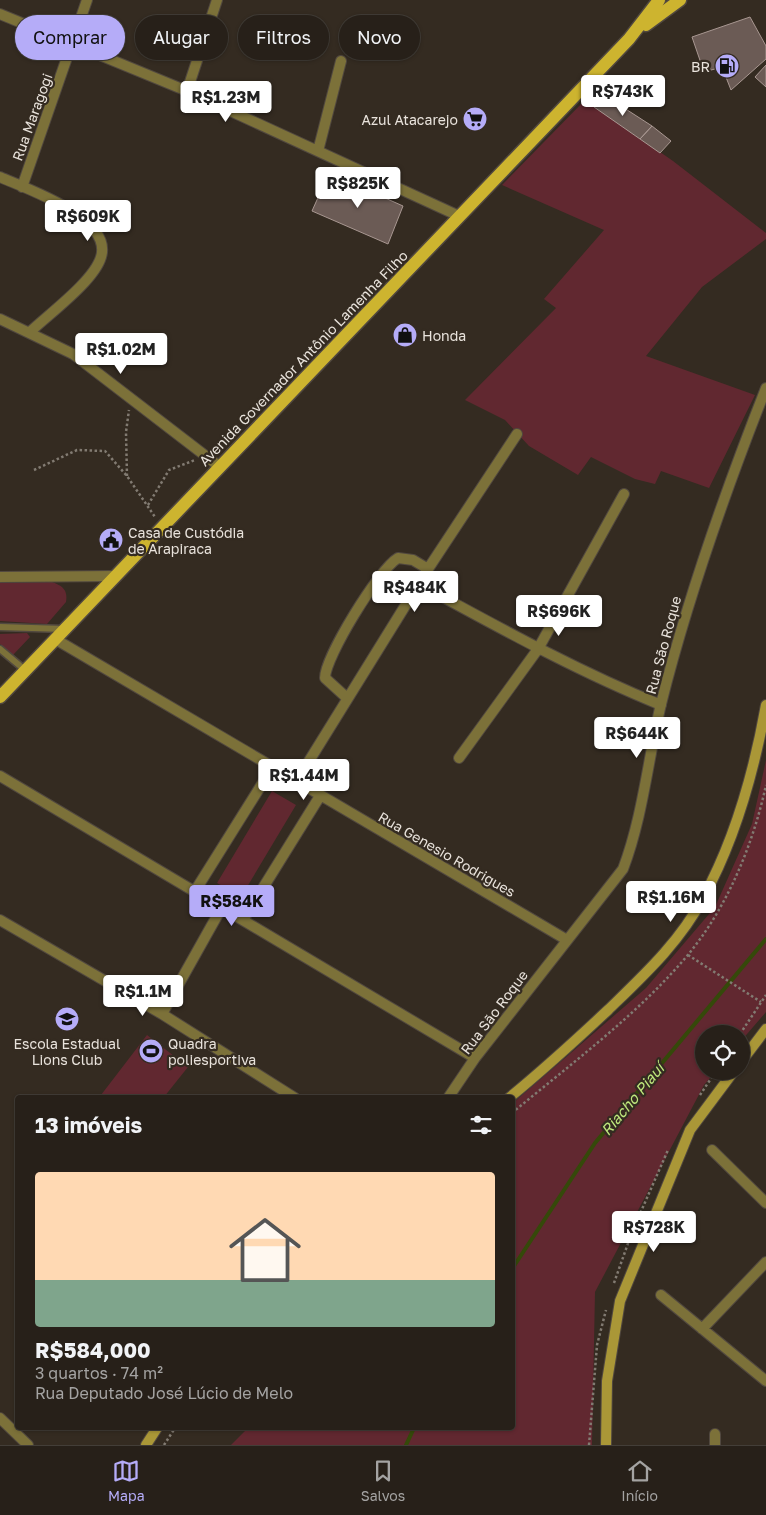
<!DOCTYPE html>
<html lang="pt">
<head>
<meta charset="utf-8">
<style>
  :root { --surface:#272019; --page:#332d26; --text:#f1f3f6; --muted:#a4a3a2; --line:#433e38; --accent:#b5acf8 }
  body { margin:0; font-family:"Golos Text",sans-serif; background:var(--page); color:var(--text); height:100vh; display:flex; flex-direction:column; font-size:19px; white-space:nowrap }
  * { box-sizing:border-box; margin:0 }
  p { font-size:16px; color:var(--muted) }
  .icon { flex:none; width:28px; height:28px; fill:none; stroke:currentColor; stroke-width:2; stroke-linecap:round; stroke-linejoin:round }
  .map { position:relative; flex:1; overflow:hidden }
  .panel { position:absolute; left:15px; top:1095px; width:500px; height:335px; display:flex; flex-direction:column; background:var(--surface); border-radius:5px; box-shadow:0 1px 4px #0004,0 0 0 1px var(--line) }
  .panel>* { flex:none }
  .hud { position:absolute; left:15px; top:15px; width:500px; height:45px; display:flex; gap:10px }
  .fabs { position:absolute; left:695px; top:1025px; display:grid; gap:10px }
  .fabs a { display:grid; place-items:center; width:55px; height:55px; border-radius:50%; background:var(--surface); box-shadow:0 1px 4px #0004,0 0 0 1px var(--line); font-size:25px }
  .price { position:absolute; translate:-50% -42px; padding:0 11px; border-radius:5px; background:#fff; color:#222; font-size:16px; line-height:32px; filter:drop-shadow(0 1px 2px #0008) }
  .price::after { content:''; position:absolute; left:50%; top:30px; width:15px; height:11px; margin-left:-8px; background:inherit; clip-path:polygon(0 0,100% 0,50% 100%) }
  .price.selected { background:var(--accent); color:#111 }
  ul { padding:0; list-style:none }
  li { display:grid; align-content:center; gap:10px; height:265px; padding:0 20px }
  li span { display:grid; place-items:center; height:155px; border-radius:5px; color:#555 }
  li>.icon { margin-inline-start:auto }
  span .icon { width:90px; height:90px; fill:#fffc; stroke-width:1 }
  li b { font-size:21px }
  h2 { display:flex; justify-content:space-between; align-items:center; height:60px; padding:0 20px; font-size:21px }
  .pill { padding:0 18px; border-radius:22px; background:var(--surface); box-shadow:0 1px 4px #0004,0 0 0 1px var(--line); font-size:18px; line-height:45px }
  .pill.selected { background:var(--accent); color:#111 }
  .tab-bar { display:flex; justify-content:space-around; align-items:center; height:70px; border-top:1px solid var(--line); background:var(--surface); font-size:14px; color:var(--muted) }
  .tab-bar a { display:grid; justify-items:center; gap:2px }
  .tab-bar .selected { color:var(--accent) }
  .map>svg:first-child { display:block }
  .green { fill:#612830 }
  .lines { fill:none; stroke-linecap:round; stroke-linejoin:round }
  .stream { stroke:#35490a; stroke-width:4 }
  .building { fill:#6b5b55; stroke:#a89791 }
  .lane-casing { stroke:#51483f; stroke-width:9 }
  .street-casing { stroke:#51483f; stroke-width:12 }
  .secondary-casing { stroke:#51483f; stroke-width:12 }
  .primary-casing { stroke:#51483f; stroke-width:15 }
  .path { stroke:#827b72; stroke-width:2.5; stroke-dasharray:2.5 2.5; stroke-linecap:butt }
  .lane { stroke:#7c7139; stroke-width:6 }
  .street { stroke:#7c7139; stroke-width:10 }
  .secondary { stroke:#aa9737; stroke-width:10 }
  .primary { stroke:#cdb42f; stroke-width:12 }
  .labels { text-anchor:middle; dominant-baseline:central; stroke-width:4.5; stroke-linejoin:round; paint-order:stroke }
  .poi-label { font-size:14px; fill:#e9e3dc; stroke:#342b21; text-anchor:start }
  .street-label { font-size:14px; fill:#e9e3dc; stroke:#342b21 }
  .water-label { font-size:15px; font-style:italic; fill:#bfe87d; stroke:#342b21 }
</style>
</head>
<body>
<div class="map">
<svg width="766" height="1445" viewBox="0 0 766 1445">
  <rect width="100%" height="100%" fill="#342b21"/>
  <path class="green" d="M585 100 673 161 766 233V239L702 287 646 356 755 395 709 488 661 471 655 484 635 479 591 457 578 475 529 446 505 420 465 400 556 308 544 299 604 230 502 185Z
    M52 582C63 586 68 590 66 602L47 624 0 621V583Z
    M27 633 30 637 13 655 0 644V634Z
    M766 760V1012L741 1041V1034H704V1071H716L704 1085 595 1292 592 1445H231L248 1428H512L513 1103 646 988 715 907 752 824Z
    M272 791 296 805 241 897 217 883Z
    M147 1035 188 1067 164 1097 104 1098 101 1095Z"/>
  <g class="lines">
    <path class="stream" d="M512 1269 595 1143 766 939
      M406 1445 414 1428"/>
  </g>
  <path class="building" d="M750 17 766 46V59L731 90 722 67 704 72 692 37Z
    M766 65V87L755 77Z
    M604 95 652 126 640 139 594 107Z
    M652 126 671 141 660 153 640 139Z
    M329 173 403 206 388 244 312 211Z"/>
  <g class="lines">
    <defs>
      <path id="lane" d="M0 627 64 629
        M0 649 25 670"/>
      <path id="street" d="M0 14 187 91 459 216
        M187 91 217 0
        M318 151 341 61
        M0 177C27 189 113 218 101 257 94 281 49 314 30 332
        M22 187 87 0
        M0 319 73 354 220 467
        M0 577 116 576
        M419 584C498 627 577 671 661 705
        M55 639 567 940
        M347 698 325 678C325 657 379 569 398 558L413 560 428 569
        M459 758 538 649 624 494
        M0 776 475 1058
        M296 782 428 569 517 434
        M195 891 272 768
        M0 920 162 1014 295 1098
        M243 920 320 796
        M162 1014 222 907
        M448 1098 475 1058 623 869C643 816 648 759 661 704 688 596 725 492 766 388
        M712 1150 766 1203
        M661 1295 766 1381
        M702 1329 766 1262
        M0 1418 28 1445
        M715 1434V1445"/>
      <path id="secondary" d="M741 1062 766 1029
        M509 1098C543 1070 576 1040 608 1010 643 976 680 942 703 898 736 838 754 772 766 705
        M146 1445 157 1428
        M606 1445 607 1381 620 1301 690 1130 734 1071"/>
      <path id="primary" d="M646 25 680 0
        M0 697 629 39 659 0"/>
    </defs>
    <use href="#lane" class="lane-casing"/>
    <use href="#street" class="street-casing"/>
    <use href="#secondary" class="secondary-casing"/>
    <use href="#primary" class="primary-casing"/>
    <path class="path" d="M34 470 77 450 105 451 127 476 155 517
      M127 476 126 432 129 410
      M148 505 169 470 195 460
      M688 955 761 1002
      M740 1034 766 995
      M700 1095 716 1071
      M512 1113C572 1063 637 1015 687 956 727 908 753 845 766 785
      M614 1283 632 1232 668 1150
      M164 1445 175 1428
      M589 1445 597 1345 606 1310"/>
    <use href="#lane" class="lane"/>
    <use href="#street" class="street"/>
    <use href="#secondary" class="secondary"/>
    <use href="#primary" class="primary"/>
  </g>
  <defs>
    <symbol id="fuel-disc" viewBox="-11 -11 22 22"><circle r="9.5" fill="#b5acf8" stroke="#342b21"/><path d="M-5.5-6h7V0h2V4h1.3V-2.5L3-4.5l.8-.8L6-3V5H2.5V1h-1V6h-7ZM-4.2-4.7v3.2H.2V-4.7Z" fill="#111"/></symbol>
    <symbol id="supermarket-disc" viewBox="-11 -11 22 22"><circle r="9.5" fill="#b5acf8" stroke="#342b21"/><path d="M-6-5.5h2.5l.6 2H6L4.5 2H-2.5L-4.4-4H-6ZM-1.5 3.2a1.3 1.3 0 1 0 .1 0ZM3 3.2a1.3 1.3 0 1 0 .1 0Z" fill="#111"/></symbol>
    <symbol id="shop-disc" viewBox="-11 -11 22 22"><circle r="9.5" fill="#b5acf8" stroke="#342b21"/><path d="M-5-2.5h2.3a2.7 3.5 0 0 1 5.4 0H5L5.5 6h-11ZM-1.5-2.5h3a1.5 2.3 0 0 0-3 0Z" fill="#111"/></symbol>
    <symbol id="civic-disc" viewBox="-11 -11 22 22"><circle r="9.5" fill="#b5acf8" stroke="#342b21"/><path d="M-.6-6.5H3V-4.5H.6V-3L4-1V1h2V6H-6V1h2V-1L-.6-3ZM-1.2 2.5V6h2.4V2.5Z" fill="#111"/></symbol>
    <symbol id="university-disc" viewBox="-11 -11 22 22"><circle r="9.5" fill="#b5acf8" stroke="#342b21"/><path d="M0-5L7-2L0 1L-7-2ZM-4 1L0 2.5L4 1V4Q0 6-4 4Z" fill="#111"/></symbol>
    <symbol id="stadium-disc" viewBox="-11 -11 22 22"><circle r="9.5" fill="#b5acf8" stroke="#342b21"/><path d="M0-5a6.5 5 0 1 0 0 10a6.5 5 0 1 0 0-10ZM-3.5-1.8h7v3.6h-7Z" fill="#111"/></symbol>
  </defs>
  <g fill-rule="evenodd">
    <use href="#fuel-disc" x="713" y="52" width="28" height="28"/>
    <use href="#supermarket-disc" x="461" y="105" width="28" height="28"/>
    <use href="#shop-disc" x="391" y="321" width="28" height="28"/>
    <use href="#civic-disc" x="97" y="526" width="28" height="28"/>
    <use href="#university-disc" x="53" y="1005" width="28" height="28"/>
    <use href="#stadium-disc" x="137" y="1037" width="28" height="28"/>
  </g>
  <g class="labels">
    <g class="poi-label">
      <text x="710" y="66" text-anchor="end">BR</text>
      <text x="458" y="119" text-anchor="end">Azul Atacarejo</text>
      <text x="422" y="335">Honda</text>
      <text x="128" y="532">Casa de Custódia<tspan x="128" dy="16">de Arapiraca</tspan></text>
      <text x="67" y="1043" text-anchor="middle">Escola Estadual<tspan x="67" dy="16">Lions Club</tspan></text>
      <text x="168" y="1043">Quadra<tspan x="168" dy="16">poliesportiva</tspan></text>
    </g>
    <g class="street-label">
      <text transform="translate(32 117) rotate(-70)">Rua Maragogi</text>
      <text transform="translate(303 358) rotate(-46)">Avenida Governador Antônio Lamenha Filho</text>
      <text transform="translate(663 645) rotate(-75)">Rua São Roque</text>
      <text transform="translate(447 854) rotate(30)">Rua Genesio Rodrigues</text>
      <text transform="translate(494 1012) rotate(-53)">Rua São Roque</text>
    </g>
    <g class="water-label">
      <text transform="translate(632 1099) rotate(-50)">Riacho Piauí</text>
    </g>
  </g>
</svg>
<div class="fabs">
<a><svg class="icon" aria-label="locate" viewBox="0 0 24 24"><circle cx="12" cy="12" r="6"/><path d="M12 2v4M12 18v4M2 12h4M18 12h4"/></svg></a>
</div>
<b class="price" style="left:623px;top:117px">R$743K</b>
<b class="price" style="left:226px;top:123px">R$1.23M</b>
<b class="price" style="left:358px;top:209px">R$825K</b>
<b class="price" style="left:88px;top:242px">R$609K</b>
<b class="price" style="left:121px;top:375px">R$1.02M</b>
<b class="price" style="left:415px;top:613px">R$484K</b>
<b class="price" style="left:559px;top:637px">R$696K</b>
<b class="price" style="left:637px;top:759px">R$644K</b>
<b class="price" style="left:304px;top:801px">R$1.44M</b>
<b class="price" style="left:671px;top:923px">R$1.16M</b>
<b class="price selected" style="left:232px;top:927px">R$584K</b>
<b class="price" style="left:143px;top:1017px">R$1.1M</b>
<b class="price" style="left:654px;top:1253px">R$728K</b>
<div class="hud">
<a class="pill selected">Comprar</a>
<a class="pill">Alugar</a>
<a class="pill">Filtros</a>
<a class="pill">Novo</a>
</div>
<section class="panel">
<h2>13 imóveis<svg class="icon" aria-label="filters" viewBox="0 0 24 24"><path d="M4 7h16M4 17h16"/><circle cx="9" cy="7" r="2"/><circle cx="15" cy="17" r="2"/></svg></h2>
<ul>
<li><span style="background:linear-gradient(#ffd9b3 70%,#7fa58c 0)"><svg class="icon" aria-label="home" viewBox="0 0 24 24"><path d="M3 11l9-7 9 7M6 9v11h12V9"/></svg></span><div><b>R$584,000</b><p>3 quartos · 74 m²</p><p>Rua Deputado José Lúcio de Melo</p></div></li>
</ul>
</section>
</div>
<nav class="tab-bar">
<a class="selected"><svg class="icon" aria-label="map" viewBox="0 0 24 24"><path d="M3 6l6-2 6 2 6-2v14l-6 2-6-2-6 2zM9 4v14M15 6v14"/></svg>Mapa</a>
<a><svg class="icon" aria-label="saved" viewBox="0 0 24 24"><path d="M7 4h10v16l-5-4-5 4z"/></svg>Salvos</a>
<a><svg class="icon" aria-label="home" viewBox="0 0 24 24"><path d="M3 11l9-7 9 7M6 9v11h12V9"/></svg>Início</a>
</nav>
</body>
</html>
